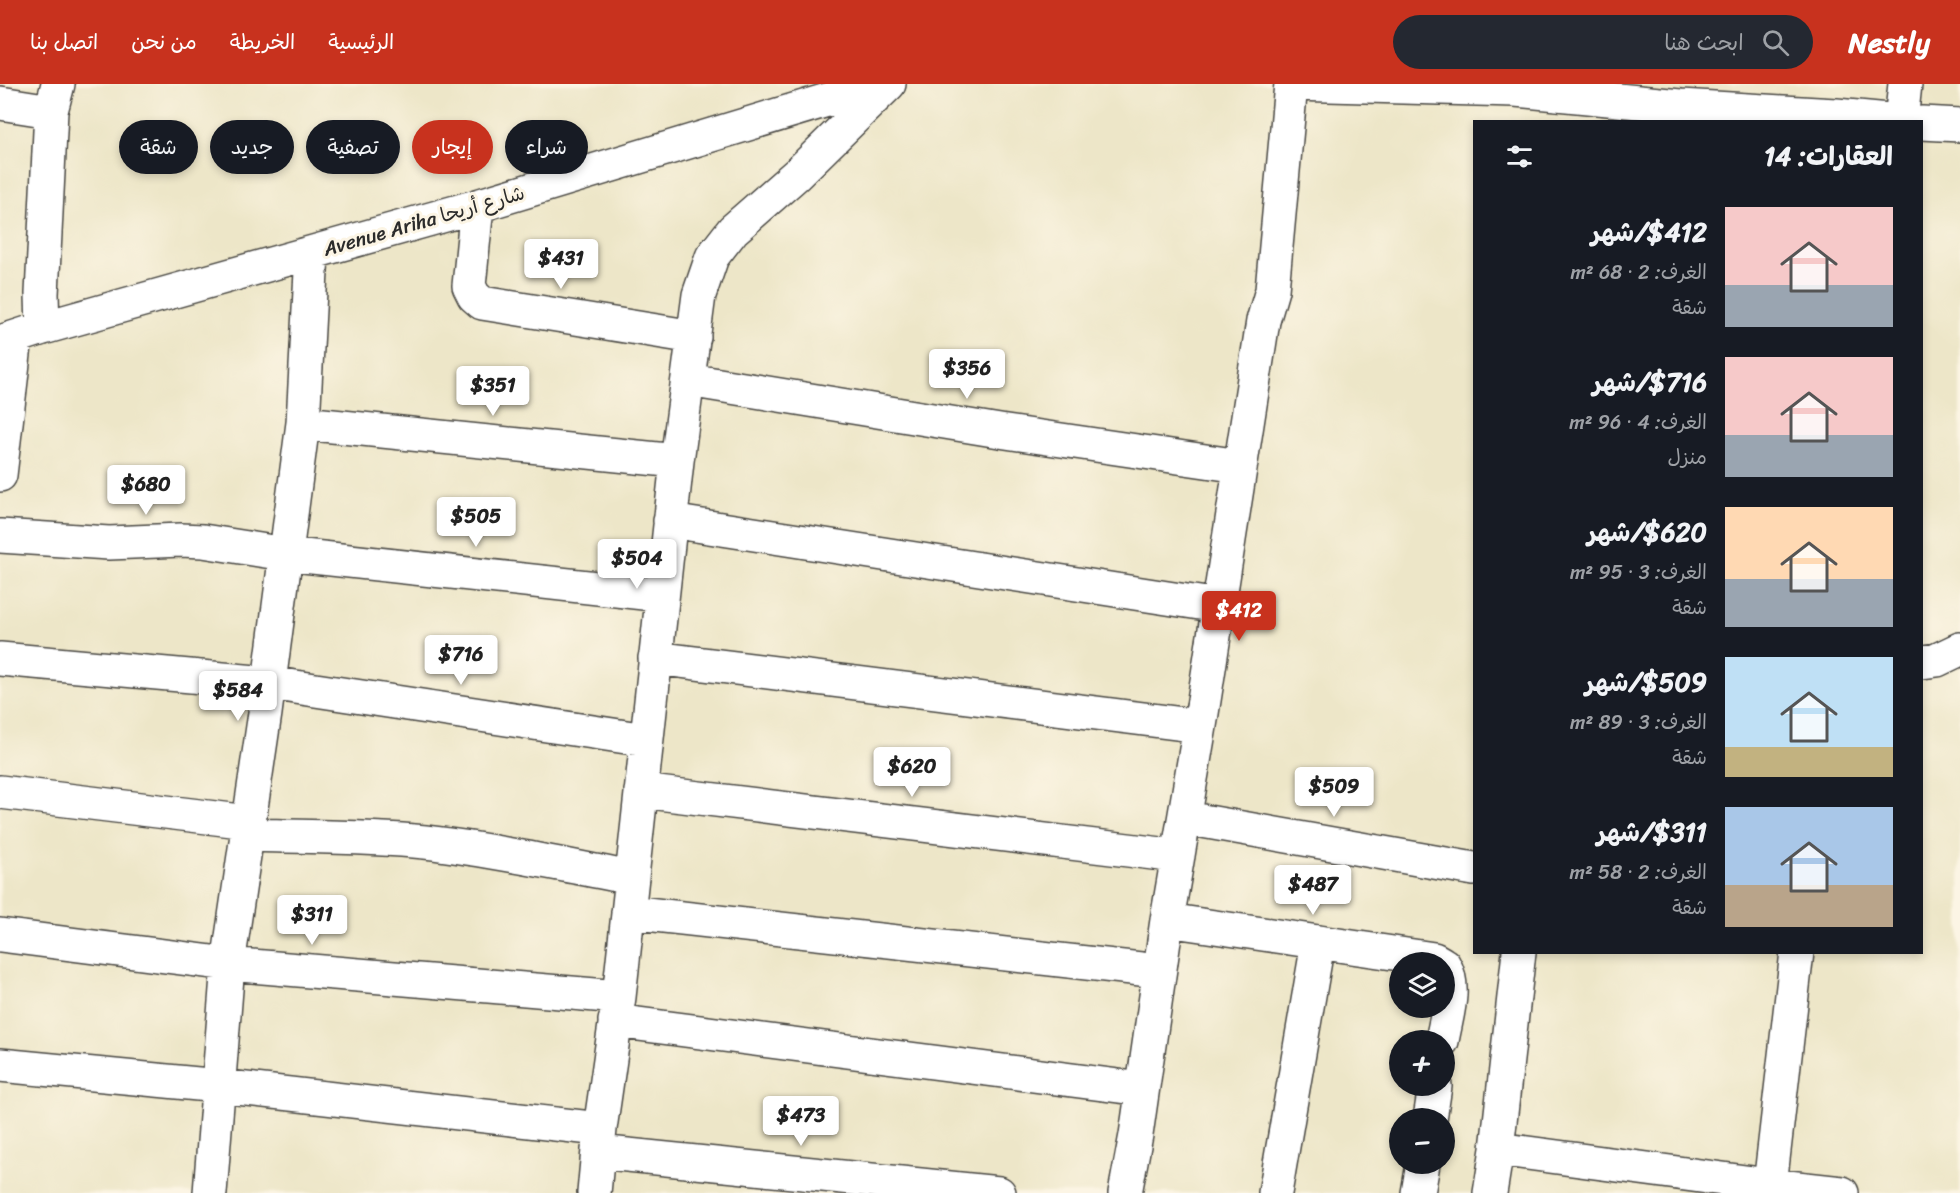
<!DOCTYPE html>
<html lang="ar">
<head>
<meta charset="utf-8">
<style>
  :root { --surface:#171b24; --page:#242831; --text:#f1f3f6; --muted:#9ea1a6; --accent:#c8321e }
  body { margin:0; font-family:Sriracha,"Playpen Sans Arabic",sans-serif; background:var(--page); color:var(--text); direction:rtl; height:100vh; display:flex; flex-direction:column; font-size:22px; white-space:nowrap }
  * { box-sizing:border-box; margin:0 }
  p { font-size:20px; color:var(--muted) }
  .icon { flex:none; width:33px; height:33px; fill:none; stroke:currentColor; stroke-width:2; stroke-linecap:round; stroke-linejoin:round }
  .map { position:relative; flex:1; overflow:hidden; direction:ltr }
  .panel { position:absolute; left:1473px; top:36px; width:450px; height:834px; display:flex; flex-direction:column; background:var(--surface); border-radius:0px; box-shadow:0 3px 9px #0003; direction:rtl }
  .panel>* { flex:none }
  .guide { position:absolute; left:18px; top:36px; width:570px; height:54px; direction:rtl; display:flex; gap:12px }
  .buttons { position:absolute; left:1389px; top:868px; display:grid; gap:12px }
  .buttons a { display:grid; place-items:center; width:66px; height:66px; border-radius:50%; background:var(--surface); box-shadow:0 3px 9px #0003; font-size:30px }
  .price { position:absolute; translate:-50% -51px; padding:0 14px; border-radius:6px; background:#fff; color:#222; font-size:20px; line-height:39px; filter:drop-shadow(0 2px 3px #0008) }
  .price::after { content:''; position:absolute; left:50%; top:36px; width:18px; height:14px; margin-left:-9px; background:inherit; clip-path:polygon(0 0,100% 0,50% 100%) }
  .price.active { background:var(--accent); color:#fff }
  ul { padding:0; list-style:none }
  li { display:flex; align-items:center; gap:18px; height:150px; padding:0 30px }
  li span { display:grid; place-items:center; flex:none; width:168px; height:120px; border-radius:0px; color:#555 }
  li>.icon { margin-inline-start:auto }
  span .icon { width:72px; height:72px; fill:#fffc; stroke-width:1 }
  li b { font-size:26px }
  h2 { display:flex; justify-content:space-between; align-items:center; height:72px; padding:0 30px; font-size:26px }
  .pill { padding:0 21px; border-radius:27px; background:var(--surface); box-shadow:0 3px 9px #0003; font-size:21px; line-height:54px }
  .pill.active { background:var(--accent); color:#fff }
  header { display:flex; align-items:center; gap:36px; box-sizing:border-box; height:84px; padding:0 30px; background:var(--accent); color:#fff }
  header strong { font-size:28px }
  nav { display:flex; gap:33px; margin-inline-start:auto; font-size:21px }
  .search { width:420px; height:54px; background:var(--page); display:flex; align-items:center; gap:15px; box-sizing:border-box; padding:0 21px; border-radius:33px; color:var(--muted); font-size:22px }
  .map>svg:first-child { display:block }
  .lines { fill:none; stroke-linecap:round; stroke-linejoin:round }
  .street-casing { stroke:#484743; stroke-width:36 }
  .street { stroke:#fff; stroke-width:33 }
  .labels { text-anchor:middle; dominant-baseline:central; stroke-width:6; stroke-linejoin:round; paint-order:stroke }
  .street-label { font-size:20px; fill:#2b2b2b; stroke:#fcf5e5 }
</style>
</head>
<body>
<header>
<strong>Nestly</strong>
<div class="search"><svg class="icon" aria-label="search" viewBox="0 0 24 24"><circle cx="10" cy="10" r="6"/><path d="M15 15l6 6"/></svg>ابحث هنا</div>
<nav><a>الرئيسية</a><a>الخريطة</a><a>من نحن</a><a>اتصل بنا</a></nav>
</header>
<div class="map">
<svg width="1960" height="1109" viewBox="0 0 1960 1109">
  <rect width="100%" height="100%" fill="#fcf5e5"/>
  <filter id="ink" filterUnits="userSpaceOnUse"><feTurbulence type="fractalNoise" baseFrequency=".0167" numOctaves="2"/><feDisplacementMap in="SourceGraphic" scale="12" xChannelSelector="R" yChannelSelector="G"/><feConvolveMatrix kernelMatrix="1 2 1 2 8 2 1 2 1" color-interpolation-filters="sRGB"/></filter>
  <filter id="wash" filterUnits="userSpaceOnUse"><feTurbulence type="fractalNoise" baseFrequency=".008" numOctaves="4" result="noise"/><feDisplacementMap in="SourceGraphic" scale="24" xChannelSelector="R" yChannelSelector="G"/><feGaussianBlur stdDeviation="1.35" result="paint"/><feColorMatrix in="noise" values="0 0 0 0 0 0 0 0 0 0 0 0 0 0 0 0 0 1.4 0 .05"/><feComposite in="paint" operator="in"/></filter>
  <g filter="url(#wash)">
    <rect width="100%" height="100%" fill="#ede6c8"/>
  </g>
  <g filter="url(#ink)">
    <g class="lines">
      <defs>
        <path id="street" d="M1291 0 1515 6 1680 22 1836 31 1910 38
          M0 19 51 27
          M1901 37 1905 0
          M1922 39 1960 41
          M477 122 469 202 474 212 482 219 694 253
          M43 244 42 210 51 27 58 0
          M0 258 43 244 477 122 880 0
          M688 296 1006 348 1240 382
          M303 339 677 377
          M0 391 16 253
          M670 437 1219 522
          M0 452 109 459 181 456 203 457 285 470 662 511
          M655 574 1200 642
          M0 575 269 599 646 656
          M1922 578 1937 576 1960 565
          M641 707 1178 772
          M0 708 249 738
          M1185 734 1474 785
          M247 751C306 753 366 752 425 758 494 766 563 781 632 794
          M628 828 1159 887
          M1167 836 1434 875 1441 879
          M0 851 228 880 619 913
          M615 937 1142 1005
          M1442 957C1446 933 1457 903 1444 881
          M0 981 219 1002 600 1045
          M1430 1035 1435 1002
          M1497 1065 1753 1099 1842 1109
          M598 1068 999 1109
          M1770 1101 1797 868
          M210 1109 228 880 265 629 303 339 312 169
          M594 1109 600 1045 619 913 677 377 699 211 712 173 733 146 797 90 889 0
          M1125 1109 1136 1051 1167 836 1200 642 1263 237 1272 206 1291 0
          M1275 1109 1318 859
          M1418 1109 1423 1080
          M1490 1109 1497 1065 1519 868"/>
      </defs>
      <use href="#street" class="street-casing"/>
      <use href="#street" class="street"/>
    </g>
  </g>
  <g class="labels">
    <g class="street-label">
      <text transform="translate(424 137) rotate(-16)">Avenue Ariha شارع أريحا</text>
    </g>
  </g>
</svg>
<div class="buttons">
<a><svg class="icon" aria-label="layers" viewBox="0 0 24 24"><path d="M12 4l9 5-9 5-9-5zM3 14l9 5 9-5"/></svg></a>
<a>+</a>
<a>−</a>
</div>
<b class="price" style="left:561px;top:206px">$431</b>
<b class="price" style="left:967px;top:316px">$356</b>
<b class="price" style="left:493px;top:333px">$351</b>
<b class="price" style="left:146px;top:432px">$680</b>
<b class="price" style="left:476px;top:464px">$505</b>
<b class="price" style="left:637px;top:506px">$504</b>
<b class="price active" style="left:1239px;top:558px">$412</b>
<b class="price" style="left:461px;top:602px">$716</b>
<b class="price" style="left:238px;top:638px">$584</b>
<b class="price" style="left:912px;top:714px">$620</b>
<b class="price" style="left:1334px;top:734px">$509</b>
<b class="price" style="left:1313px;top:832px">$487</b>
<b class="price" style="left:312px;top:862px">$311</b>
<b class="price" style="left:801px;top:1063px">$473</b>
<div class="guide">
<a class="pill">شراء</a>
<a class="pill active">إيجار</a>
<a class="pill">تصفية</a>
<a class="pill">جديد</a>
<a class="pill">شقة</a>
</div>
<section class="panel">
<h2>العقارات: 14<svg class="icon" aria-label="filters" viewBox="0 0 24 24"><path d="M4 7h16M4 17h16"/><circle cx="9" cy="7" r="2"/><circle cx="15" cy="17" r="2"/></svg></h2>
<ul>
<li><span style="background:linear-gradient(#f6c9c9 65%,#9aa5b1 0)"><svg class="icon" aria-label="home" viewBox="0 0 24 24"><path d="M3 11l9-7 9 7M6 9v11h12V9"/></svg></span><div><b>$412/شهر</b><p>الغرف: 2 · 68 m²</p><p>شقة</p></div></li>
<li><span style="background:linear-gradient(#f6c9c9 65%,#9aa5b1 0)"><svg class="icon" aria-label="home" viewBox="0 0 24 24"><path d="M3 11l9-7 9 7M6 9v11h12V9"/></svg></span><div><b>$716/شهر</b><p>الغرف: 4 · 96 m²</p><p>منزل</p></div></li>
<li><span style="background:linear-gradient(#ffd9b3 60%,#9aa5b1 0)"><svg class="icon" aria-label="home" viewBox="0 0 24 24"><path d="M3 11l9-7 9 7M6 9v11h12V9"/></svg></span><div><b>$620/شهر</b><p>الغرف: 3 · 95 m²</p><p>شقة</p></div></li>
<li><span style="background:linear-gradient(#bfe0f5 75%,#c2b280 0)"><svg class="icon" aria-label="home" viewBox="0 0 24 24"><path d="M3 11l9-7 9 7M6 9v11h12V9"/></svg></span><div><b>$509/شهر</b><p>الغرف: 3 · 89 m²</p><p>شقة</p></div></li>
<li><span style="background:linear-gradient(#a9c7e8 65%,#b9a48a 0)"><svg class="icon" aria-label="home" viewBox="0 0 24 24"><path d="M3 11l9-7 9 7M6 9v11h12V9"/></svg></span><div><b>$311/شهر</b><p>الغرف: 2 · 58 m²</p><p>شقة</p></div></li>
</ul>
</section>
</div>
</body>
</html>
